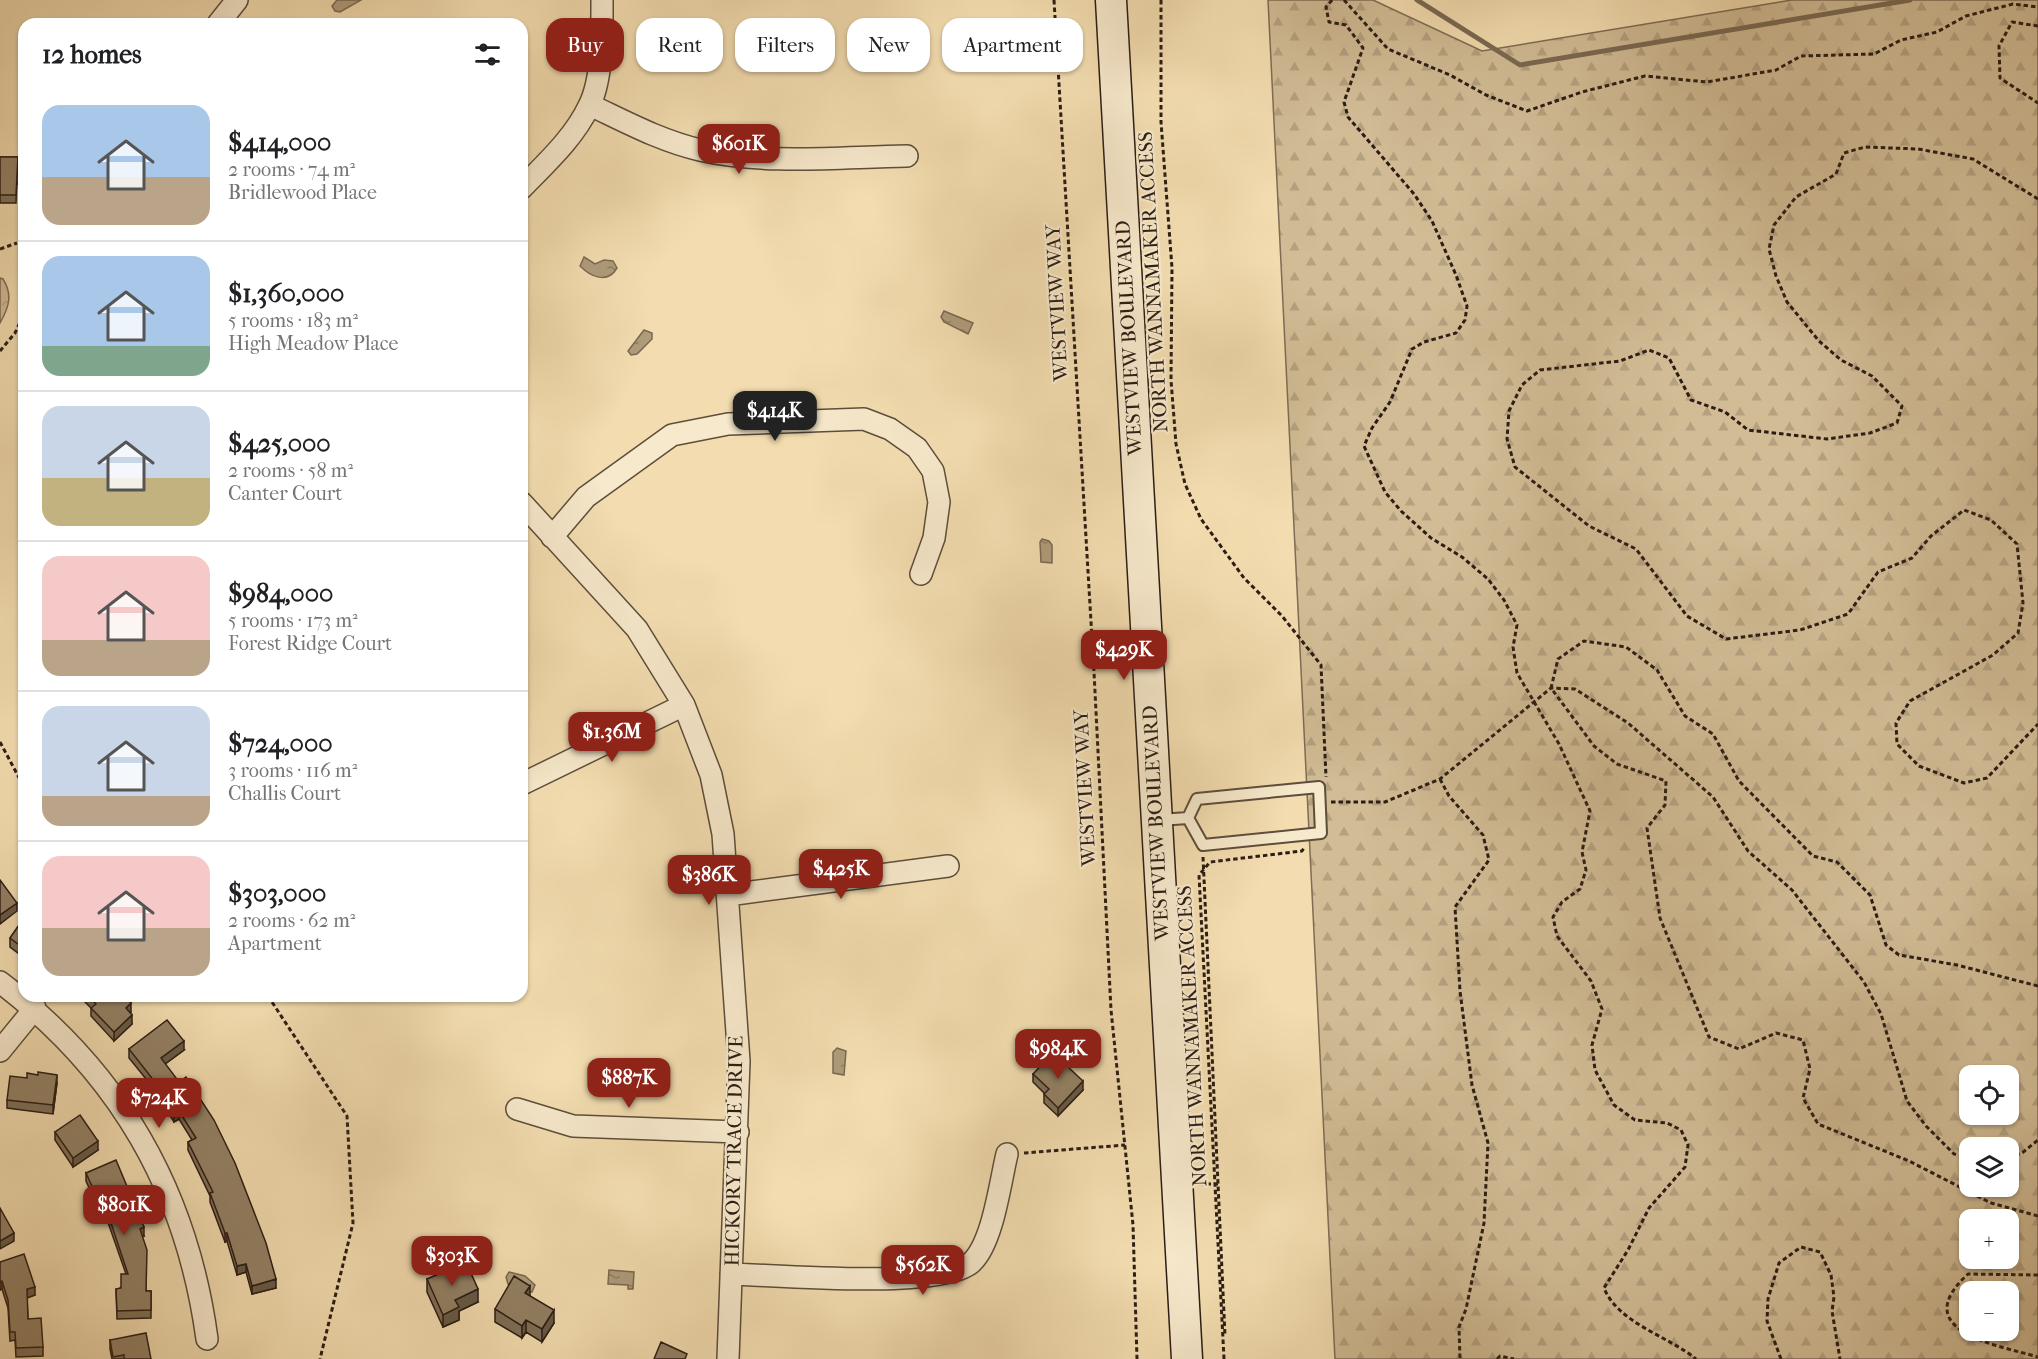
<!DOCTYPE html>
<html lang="en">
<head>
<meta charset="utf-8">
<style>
  :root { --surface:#fff; --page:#f6f6f6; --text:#202124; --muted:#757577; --line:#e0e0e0; --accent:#8f2418 }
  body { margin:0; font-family:"IM FELL French Canon",serif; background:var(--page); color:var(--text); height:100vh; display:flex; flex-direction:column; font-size:22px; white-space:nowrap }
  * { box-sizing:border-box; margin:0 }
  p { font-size:20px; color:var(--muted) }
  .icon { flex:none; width:33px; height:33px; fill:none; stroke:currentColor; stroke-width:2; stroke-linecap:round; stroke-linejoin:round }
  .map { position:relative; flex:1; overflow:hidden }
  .sheet { position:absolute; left:18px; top:18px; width:510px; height:984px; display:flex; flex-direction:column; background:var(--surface); border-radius:18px; box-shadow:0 2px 4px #0004 }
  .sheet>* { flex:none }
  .top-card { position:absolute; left:546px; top:18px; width:570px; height:54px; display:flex; gap:12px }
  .buttons { position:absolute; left:1959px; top:1065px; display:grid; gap:12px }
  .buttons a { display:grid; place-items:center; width:60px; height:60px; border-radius:12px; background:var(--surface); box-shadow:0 2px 4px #0004; font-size:30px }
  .price { position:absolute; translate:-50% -51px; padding:0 14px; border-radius:12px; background:var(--accent); color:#fff; font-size:20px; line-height:39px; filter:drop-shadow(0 2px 3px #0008) }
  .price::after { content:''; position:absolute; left:50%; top:36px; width:18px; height:14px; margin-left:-9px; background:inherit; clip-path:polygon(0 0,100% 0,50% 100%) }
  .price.current { background:#222; color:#fff }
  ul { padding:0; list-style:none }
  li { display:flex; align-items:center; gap:18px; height:150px; padding:0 24px }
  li+li { border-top:2px solid var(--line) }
  li span { display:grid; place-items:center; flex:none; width:168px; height:120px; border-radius:18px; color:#555 }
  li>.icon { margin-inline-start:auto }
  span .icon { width:72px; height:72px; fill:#fffc; stroke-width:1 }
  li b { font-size:26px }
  h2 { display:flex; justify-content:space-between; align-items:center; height:72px; padding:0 24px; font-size:26px }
  .pill { padding:0 21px; border-radius:18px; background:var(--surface); box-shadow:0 2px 4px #0004; font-size:21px; line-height:54px }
  .pill.current { background:var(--accent); color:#fff }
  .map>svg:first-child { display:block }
  .forest { fill:url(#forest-firs); stroke:#7e6c54; stroke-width:1.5; fill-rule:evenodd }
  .park { fill:url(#park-crowns); stroke:#7e6c54; stroke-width:1.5 }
  .water { fill:url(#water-ripples); stroke:#7a6952; stroke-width:1.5 }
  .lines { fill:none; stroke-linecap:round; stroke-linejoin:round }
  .stream { stroke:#7a6952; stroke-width:5 }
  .lane-casing { stroke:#5d4d3b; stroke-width:14 }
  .street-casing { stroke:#5d4d3b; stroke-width:24 }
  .secondary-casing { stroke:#2b1d14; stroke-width:33 }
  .path { stroke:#2b1d14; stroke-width:3; stroke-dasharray:4.5 3; stroke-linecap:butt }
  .lane { stroke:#f7e9cc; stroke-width:10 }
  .street { stroke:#f7e9cc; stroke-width:21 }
  .secondary { stroke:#f7e9cc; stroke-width:30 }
  .wall { fill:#7e6f57; stroke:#2b1d14; stroke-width:1.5 }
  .shaded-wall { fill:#675a47; stroke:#2b1d14; stroke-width:1.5 }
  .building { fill:#938165; stroke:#2b1d14; stroke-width:1.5 }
  .labels { text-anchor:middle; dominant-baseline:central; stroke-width:4.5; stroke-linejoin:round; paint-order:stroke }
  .street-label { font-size:20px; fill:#2b1d14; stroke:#f7e9cc }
</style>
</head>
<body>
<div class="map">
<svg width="2038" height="1359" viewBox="0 0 2038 1359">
  <defs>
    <pattern id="forest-firs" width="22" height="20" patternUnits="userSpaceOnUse" patternTransform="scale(1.5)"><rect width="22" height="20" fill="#d1bc95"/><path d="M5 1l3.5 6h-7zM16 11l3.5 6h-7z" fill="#b4a180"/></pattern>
    <pattern id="park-crowns" width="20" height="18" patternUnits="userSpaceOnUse" patternTransform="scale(1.5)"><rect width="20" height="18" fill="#d1bc95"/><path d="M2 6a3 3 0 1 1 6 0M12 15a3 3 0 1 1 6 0" fill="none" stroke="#b4a180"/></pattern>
    <pattern id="water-ripples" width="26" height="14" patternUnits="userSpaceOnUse" patternTransform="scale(1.5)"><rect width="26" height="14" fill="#af9c7b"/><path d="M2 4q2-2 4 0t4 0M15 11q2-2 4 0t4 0" fill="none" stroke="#8f7f64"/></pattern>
  </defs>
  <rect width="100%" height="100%" fill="#f3ddb0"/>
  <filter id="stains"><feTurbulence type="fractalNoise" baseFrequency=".00333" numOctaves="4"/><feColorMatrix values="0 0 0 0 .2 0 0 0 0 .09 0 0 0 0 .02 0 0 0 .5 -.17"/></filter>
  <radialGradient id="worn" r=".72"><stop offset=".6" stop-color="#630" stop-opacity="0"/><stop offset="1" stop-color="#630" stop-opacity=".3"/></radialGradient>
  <path class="forest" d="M1268 0H1373L1482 51 1792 0H2038V1359H1335ZM1970 1076H2008V1114H1970ZM1970 1148H2008V1186H1970ZM1970 1220H2008V1258H1970ZM1970 1292H2008V1330H1970Z"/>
  <path class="park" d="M0 278 3 279C13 295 9 307 0 323Z"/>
  <path class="water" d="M337 0H361L340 12 335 11 332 6Z
    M584 257 595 264 604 260 613 261 617 268C607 285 590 276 580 266Z
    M944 311 973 323 968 334 944 322 941 317Z
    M644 330 652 333V339L637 354 631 355 628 351Z
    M1042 539 1049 541 1052 545V563L1041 562 1040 542Z
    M837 1048 846 1051 844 1075 833 1073V1052Z
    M609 1270 634 1272 633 1289H628V1285L608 1284Z
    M509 1272 525 1276 535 1285 532 1292 525 1293 508 1284 506 1277Z"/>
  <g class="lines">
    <path class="stream" d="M1417 0 1520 65 1910 0"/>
    <defs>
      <path id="lane" d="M1159 820 1188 818 1197 799 1319 787 1321 833 1203 845 1188 818"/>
      <path id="street" d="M218 24 237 0
        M590 105C626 122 661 141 700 150 767 165 839 157 907 156
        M522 188C546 163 574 138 589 106 603 79 602 30 602 0
        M522 503 637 629 684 705 711 775 723 834 739 1061 728 1359
        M552 537 586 497 672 435 728 424 864 419 890 429 917 448 933 471 939 502 934 538 921 574
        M522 784 684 705
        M728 895 948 866
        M0 982C120 1073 187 1191 207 1339
        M0 1051 35 1008
        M517 1109 573 1126 738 1132
        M731 1274C776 1275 944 1290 972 1262 993 1242 1000 1183 1007 1154"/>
      <path id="secondary" d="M1111 0 1187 1359"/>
    </defs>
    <use href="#lane" class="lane-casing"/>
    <use href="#street" class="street-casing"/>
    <use href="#secondary" class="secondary-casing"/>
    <path class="path" d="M1054 0 1094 672 1111 1010 1133 1225 1137 1359
      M1161 0V122L1172 268 1171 380 1176 444 1185 484 1201 519 1244 578 1282 616 1321 665 1326 777
      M1332 0 1326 7 1329 22 1346 25 1363 48 1344 102 1348 117 1414 194 1432 221 1456 275 1467 306 1465 320 1456 333 1424 342 1412 349 1390 402 1372 428 1364 446 1385 492 1401 511 1431 538 1462 557 1488 579 1504 600 1517 625 1513 647 1517 673 1559 744 1590 811 1582 852 1586 870 1580 889 1562 902 1553 917 1557 936 1591 981 1602 1009 1592 1045 1595 1070 1614 1105 1635 1120 1667 1123 1681 1130 1688 1145 1685 1167 1649 1208 1628 1250 1604 1288C1618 1323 1668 1336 1696 1359
      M1344 0 1388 49 1450 75 1486 95 1527 111 1582 92 1645 76 1707 82 1776 70 1801 56 1874 54 1901 40 1937 32 1966 16 2013 4 2038 7
      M2038 26 2012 22 1999 46 2000 78 2038 103
      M14 183 24 184
      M2038 199 1973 159 1918 149 1865 147 1844 153 1836 174 1796 197 1774 225 1769 249 1776 276 1787 302 1819 341 1841 360 1872 376 1902 406 1897 423 1870 433 1827 439 1748 430 1725 412 1691 400 1669 358 1649 350 1620 361 1540 370 1522 385 1509 411 1507 439 1515 467 1589 526 1636 549 1687 616 1726 639 1800 630 1848 614 1878 572 1912 558 1931 536 1964 510 1991 520 2017 544 2023 603 2018 633 1993 655 1910 701 1896 723 1897 744 1919 766 1964 783 1987 778 2038 724
      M0 249 17 243
      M0 351 15 333 24 314
      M0 742 24 787
      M1440 779 1449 796 1483 835 1489 860 1455 907 1460 991 1472 1085 1488 1143 1484 1223 1466 1309 1459 1327 1460 1359
      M1331 802H1385L1440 779 1551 688 1575 689 1628 723 1713 797 1748 851 1792 890 1864 982 1881 1014 1907 1101 1926 1126 1954 1154 1970 1157
      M1203 857 1225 1336
      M2038 986 1957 965 1899 955 1886 945 1870 895 1837 862 1813 856 1739 781 1713 734 1685 716 1657 670 1626 647 1584 641 1558 659 1551 688 1594 746 1617 764 1666 781 1665 805 1647 828 1660 918 1709 1037 1739 1049 1776 1033 1803 1040 1810 1069 1803 1098 1818 1124 1909 1161 1991 1203 2038 1216
      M268 996 347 1116 353 1223 320 1359
      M1024 1153 1125 1145
      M2008 1157 2022 1153 2038 1140
      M1199 1184H1218
      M2038 1275 1968 1274C1906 1331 1997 1345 2038 1357
      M1224 1359 1199 875 1210 862 1302 851 1304 848
      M1497 1359 1500 1356 1514 1359
      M1781 1359 1767 1321 1768 1299 1779 1263 1801 1247 1820 1252 1831 1275 1834 1297 1832 1311 1840 1359"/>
    <use href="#lane" class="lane"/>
    <use href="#street" class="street"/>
    <use href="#secondary" class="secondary"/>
  </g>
  <path class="wall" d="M0 157H18L16 203H0Z
    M24 918 22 956 10 947V938Z
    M79 996H124L131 1012 130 1013 132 1024 114 1041 91 1016V1008Z
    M129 1049 184 1050 165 1064 276 1288 252 1294 246 1272 237 1275 227 1241 225 1242 210 1202V1196L188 1150V1142L192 1140 179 1119 174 1122 151 1085 129 1058Z
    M1033 1074 1083 1090 1058 1116 1044 1103V1094H1045L1033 1082Z
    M57 1083 53 1114 7 1108V1100Z
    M55 1132 98 1150 73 1167 55 1140Z
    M86 1173 144 1236H142L146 1291H151V1318L117 1319 116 1289 121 1288 126 1274 104 1211 100 1212 86 1181Z
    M0 1262 35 1295 27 1298 28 1319 43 1347V1356L16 1357 15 1340 10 1341 8 1308 2 1289 0 1290Z
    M427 1279 478 1302 459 1311V1320L443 1327 427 1292Z
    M530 1296 554 1323 542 1342 526 1332 522 1338 495 1322V1309Z
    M110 1340 151 1359H112L110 1349Z"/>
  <path class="shaded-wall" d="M17 903V911L0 924V915Z
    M24 945V954L22 956V947Z
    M131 1003V1012L126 1017V1008Z
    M132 1015V1024L114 1041V1032Z
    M184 1041V1050L161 1067V1058Z
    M57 1075V1083L53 1114V1105Z
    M1083 1081V1090L1058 1116V1108Z
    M179 1111V1119L174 1122V1113Z
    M98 1141V1150L73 1167V1158Z
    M104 1202V1211L100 1212V1204Z
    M144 1227V1236L140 1237V1229Z
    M14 1233V1241L0 1249V1241Z
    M225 1233H227V1241L225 1242Z
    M246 1264V1272L237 1275V1266Z
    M276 1279V1288L252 1294V1286Z
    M2 1281V1289L0 1290V1282Z
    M530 1286V1298L525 1293Z
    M35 1287V1295L27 1298V1289Z
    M478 1289V1302L459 1311V1320L443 1327V1315L455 1300Z
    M554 1310V1323L542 1342V1329Z
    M526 1320V1332L522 1338V1326Z"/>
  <path class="building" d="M0 157H18L16 195H0Z
    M0 880 17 903 0 915Z
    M24 918V945L22 947 10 938Z
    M88 996H124L131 1003 126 1008 132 1015 114 1032 91 1008 96 1004Z
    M167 1020 184 1041 161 1058 179 1082 186 1077 214 1120 235 1163 266 1243 276 1279 252 1286 246 1264 237 1266 227 1233H225L210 1193 213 1192 188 1142 196 1138 179 1111 174 1113 151 1077 129 1049Z
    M1053 1053 1083 1081 1058 1108 1044 1094 1049 1089 1033 1074Z
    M38 1072 57 1075 53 1105 7 1100 10 1076 27 1078V1073L38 1075Z
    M80 1115 98 1141 73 1158 55 1132Z
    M116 1160 144 1227 140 1229 147 1250 146 1291H151V1310L117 1311 116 1289 121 1288V1274H128L104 1202 100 1204 86 1173Z
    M0 1208 14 1233 0 1241Z
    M24 1254 35 1287 27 1289 28 1319 41 1318 43 1347 16 1348 15 1332H10L8 1300 2 1281 0 1282V1262Z
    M466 1262 478 1289 455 1300 459 1307 443 1315 427 1279Z
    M514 1276 530 1286 525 1293 554 1310 542 1329 526 1320 522 1326 495 1309Z
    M146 1333 151 1359H124V1355L113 1357 110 1340Z
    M661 1342 687 1354 685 1359H654Z"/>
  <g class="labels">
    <g class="street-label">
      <text transform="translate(1153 282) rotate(-93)">NORTH WANNAMAKER ACCESS</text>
      <text transform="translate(1057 303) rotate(-93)">WESTVIEW WAY</text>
      <text transform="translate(1129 338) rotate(-93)">WESTVIEW BOULEVARD</text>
      <text transform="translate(1085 788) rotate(-93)">WESTVIEW WAY</text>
      <text transform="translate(1156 823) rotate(-93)">WESTVIEW BOULEVARD</text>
      <text transform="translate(1192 1036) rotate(-93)">NORTH WANNAMAKER ACCESS</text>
      <text transform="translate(734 1151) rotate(-89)">HICKORY TRACE DRIVE</text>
    </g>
  </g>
  <rect width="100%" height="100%" filter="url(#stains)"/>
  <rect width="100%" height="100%" fill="url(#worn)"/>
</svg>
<div class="buttons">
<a><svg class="icon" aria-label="locate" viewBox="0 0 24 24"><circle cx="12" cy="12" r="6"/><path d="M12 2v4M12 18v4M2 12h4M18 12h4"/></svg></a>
<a><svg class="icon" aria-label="layers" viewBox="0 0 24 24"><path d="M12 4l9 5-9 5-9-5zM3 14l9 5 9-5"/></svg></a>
<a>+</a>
<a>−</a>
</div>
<b class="price" style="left:739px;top:175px">$601K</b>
<b class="price current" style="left:775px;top:442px">$414K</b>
<b class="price" style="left:1124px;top:681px">$429K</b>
<b class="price" style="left:612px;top:763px">$1.36M</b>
<b class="price" style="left:841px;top:900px">$425K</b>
<b class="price" style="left:709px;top:906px">$386K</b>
<b class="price" style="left:1058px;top:1080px">$984K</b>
<b class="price" style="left:629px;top:1109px">$887K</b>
<b class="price" style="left:159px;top:1129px">$724K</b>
<b class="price" style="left:124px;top:1236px">$801K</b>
<b class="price" style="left:452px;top:1287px">$303K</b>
<b class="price" style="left:923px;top:1296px">$562K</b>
<div class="top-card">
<a class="pill current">Buy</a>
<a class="pill">Rent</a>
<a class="pill">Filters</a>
<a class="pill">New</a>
<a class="pill">Apartment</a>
</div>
<section class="sheet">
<h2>12 homes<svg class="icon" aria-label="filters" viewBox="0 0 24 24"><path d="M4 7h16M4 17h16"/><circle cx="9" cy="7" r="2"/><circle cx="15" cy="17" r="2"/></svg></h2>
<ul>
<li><span style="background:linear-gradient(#a9c7e8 60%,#b9a48a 0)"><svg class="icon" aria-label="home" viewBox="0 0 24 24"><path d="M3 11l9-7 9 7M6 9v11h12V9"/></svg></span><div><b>$414,000</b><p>2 rooms · 74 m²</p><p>Bridlewood Place</p></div></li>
<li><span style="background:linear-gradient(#a9c7e8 75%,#7fa58c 0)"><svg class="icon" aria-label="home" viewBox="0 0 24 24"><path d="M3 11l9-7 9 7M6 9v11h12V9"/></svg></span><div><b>$1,360,000</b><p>5 rooms · 183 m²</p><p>High Meadow Place</p></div></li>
<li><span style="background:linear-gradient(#c9d6e8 60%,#c2b280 0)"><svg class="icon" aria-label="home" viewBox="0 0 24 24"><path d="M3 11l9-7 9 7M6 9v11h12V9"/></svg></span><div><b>$425,000</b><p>2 rooms · 58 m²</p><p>Canter Court</p></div></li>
<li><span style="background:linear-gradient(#f6c9c9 70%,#b9a48a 0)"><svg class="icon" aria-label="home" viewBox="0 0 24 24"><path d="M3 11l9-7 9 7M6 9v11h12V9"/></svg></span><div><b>$984,000</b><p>5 rooms · 173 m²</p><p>Forest Ridge Court</p></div></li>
<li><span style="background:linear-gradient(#c9d6e8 75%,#b9a48a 0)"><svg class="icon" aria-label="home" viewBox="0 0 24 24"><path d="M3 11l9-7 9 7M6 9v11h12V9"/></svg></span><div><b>$724,000</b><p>3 rooms · 116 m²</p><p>Challis Court</p></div></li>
<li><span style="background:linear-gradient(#f6c9c9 60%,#b9a48a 0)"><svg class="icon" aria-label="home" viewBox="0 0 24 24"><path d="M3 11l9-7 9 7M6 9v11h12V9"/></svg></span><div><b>$303,000</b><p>2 rooms · 62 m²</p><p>Apartment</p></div></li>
</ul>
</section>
</div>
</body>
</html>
